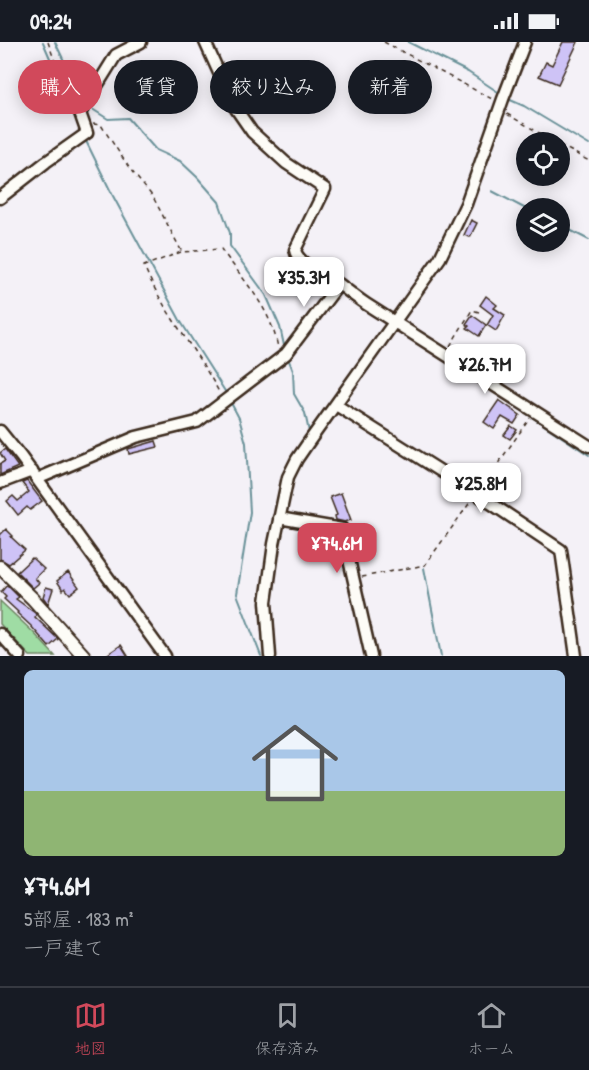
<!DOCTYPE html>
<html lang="ja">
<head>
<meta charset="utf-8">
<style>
  :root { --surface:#171b24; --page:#20242c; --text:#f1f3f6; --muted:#9ea1a6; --line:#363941; --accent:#d1495b }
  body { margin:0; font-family:"Patrick Hand","Klee One",sans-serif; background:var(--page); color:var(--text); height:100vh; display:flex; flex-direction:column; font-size:22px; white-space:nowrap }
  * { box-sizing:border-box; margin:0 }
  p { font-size:20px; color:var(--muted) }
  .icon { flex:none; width:33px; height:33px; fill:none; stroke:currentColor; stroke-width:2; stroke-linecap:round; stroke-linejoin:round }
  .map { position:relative; height:614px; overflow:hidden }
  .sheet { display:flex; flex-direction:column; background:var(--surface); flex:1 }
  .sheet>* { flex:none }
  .banner { position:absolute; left:18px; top:18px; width:554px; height:54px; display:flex; gap:12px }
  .fabs { position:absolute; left:516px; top:90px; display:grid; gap:12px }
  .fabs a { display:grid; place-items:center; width:54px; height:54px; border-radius:50%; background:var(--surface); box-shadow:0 3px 15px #0003; font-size:30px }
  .price { position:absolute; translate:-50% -51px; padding:0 14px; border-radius:12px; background:#fff; color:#222; font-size:20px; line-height:39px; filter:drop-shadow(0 2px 3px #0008) }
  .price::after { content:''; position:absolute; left:50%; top:36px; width:18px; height:14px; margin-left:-9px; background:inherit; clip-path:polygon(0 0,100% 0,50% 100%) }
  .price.selected { background:var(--accent); color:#fff }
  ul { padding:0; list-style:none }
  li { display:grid; align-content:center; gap:12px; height:318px; padding:0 24px }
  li+li { border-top:2px solid var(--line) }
  li span { display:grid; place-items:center; height:186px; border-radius:9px; color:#555 }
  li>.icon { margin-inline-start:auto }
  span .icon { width:108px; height:108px; fill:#fffc; stroke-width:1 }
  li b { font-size:26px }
  .tag { padding:0 21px; border-radius:27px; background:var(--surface); box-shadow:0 3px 15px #0003; font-size:21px; line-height:54px }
  .tag.selected { background:var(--accent); color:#fff }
  .status { display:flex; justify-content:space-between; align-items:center; height:42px; padding:0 30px; background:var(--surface); direction:ltr }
  .status svg { height:16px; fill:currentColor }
  .tab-bar { display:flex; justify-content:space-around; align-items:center; height:84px; border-top:2px solid var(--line); background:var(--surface); font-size:16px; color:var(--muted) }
  .tab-bar a { display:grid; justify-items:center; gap:3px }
  .tab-bar .selected { color:var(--accent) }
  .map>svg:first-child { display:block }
  .green { fill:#9fdca4; stroke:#6d8361; stroke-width:1.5 }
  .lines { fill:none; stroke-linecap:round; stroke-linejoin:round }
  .stream { stroke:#6b9299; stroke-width:2 }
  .building { fill:#cec3f6; stroke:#3b2a1e; stroke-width:1.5 }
  .minor-casing { stroke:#3b2a1e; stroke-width:15 }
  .major-casing { stroke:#3b2a1e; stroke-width:16 }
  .path { stroke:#3b2a1e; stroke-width:1.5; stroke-dasharray:4.5 4.5; stroke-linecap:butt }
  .minor { stroke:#fdfcf7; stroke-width:10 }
  .major { stroke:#fdfcf7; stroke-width:12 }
</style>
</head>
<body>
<div class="status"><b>09:24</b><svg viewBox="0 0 49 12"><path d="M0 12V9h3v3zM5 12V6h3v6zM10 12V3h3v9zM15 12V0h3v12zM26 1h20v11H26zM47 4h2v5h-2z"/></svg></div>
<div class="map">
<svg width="589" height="614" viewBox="0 0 589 614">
  <rect width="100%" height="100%" fill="#f4f1f7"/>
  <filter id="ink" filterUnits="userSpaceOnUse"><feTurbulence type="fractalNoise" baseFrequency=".0167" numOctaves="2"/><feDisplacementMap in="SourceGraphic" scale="12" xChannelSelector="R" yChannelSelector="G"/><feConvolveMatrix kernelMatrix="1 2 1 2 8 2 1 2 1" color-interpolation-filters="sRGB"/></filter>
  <g filter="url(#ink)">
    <path class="green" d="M0 559 33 590 55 614H30L0 582Z"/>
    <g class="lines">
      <path class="stream" d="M43 0 80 86
        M55 0 83 59
        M408 0 468 30 501 52
        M508 57 524 64 589 103
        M89 65 108 77 128 76 156 108 180 119 197 135 219 160 230 191V204L266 253 280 285 285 308
        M85 97 113 154 181 280 228 354
        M492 149 526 167
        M560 183 589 198
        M288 316 293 329 294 352 305 371 309 390
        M482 342 589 413
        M230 359 239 376 246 401 250 470 237 552 261 614
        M424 526 441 614"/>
    </g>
    <path class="building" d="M563 0H578L558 42 539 34 546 20 552 23Z
      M471 178 477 181 470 195 464 193Z
      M486 254 497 263 494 266 505 273 496 289 487 283 493 273 480 263Z
      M472 273 486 283 479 294 467 286 469 284 466 282Z
      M499 358 520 373 514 382 502 375 494 387 484 380Z
      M511 384 517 388 510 397 504 393Z
      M156 399 158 405 129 412 128 407Z
      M5 407 18 425 0 433V422L5 419 0 411Z
      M27 439 42 459 30 468 27 465 18 473 7 459 13 454 18 459 29 450 22 441Z
      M341 451 351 478 345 480 336 478 335 474 337 473 330 455Z
      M6 487 13 494 11 495 25 508 9 522 0 517V493Z
      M32 516 44 527 35 536 39 541 33 546 17 530Z
      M68 530 79 545 70 552 65 546 63 548 57 539Z
      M7 543 19 555 16 557 35 571 36 573 35 575 58 597 49 605 31 584 17 571 18 570 4 557 6 555 1 550Z
      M46 545 53 547 48 562 43 555Z
      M121 603 128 614H105Z"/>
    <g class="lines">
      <defs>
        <path id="minor" d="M205 0 234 64 252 90 286 121 325 147 295 208C298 223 327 234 339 242 348 249 357 256 366 262L589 404
          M0 156 46 120 87 91 80 71 116 13 141 0
          M336 363 480 454 561 508 576 614
          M0 389 21 415 165 614
          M37 437 136 395 197 380 286 312 339 242
          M0 441 32 429
          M279 476 342 487 371 614
          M0 592 20 614
          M270 614 266 560 274 502 288 435 297 417 308 401 440 216 466 162 503 57 525 0"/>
        <path id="major" d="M0 525 33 557 84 614"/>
      </defs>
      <use href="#minor" class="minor-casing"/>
      <use href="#major" class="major-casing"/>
      <path class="path" d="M48 0 62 40 75 62
        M384 0 492 57
        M507 72 555 100
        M93 82 101 83 130 127 153 155 182 210 221 207C244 239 271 266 278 306
        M560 103 589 119
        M181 210 144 224C163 270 196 307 219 350
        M450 304 472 268 479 270
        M483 443 530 376
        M362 535 425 523 471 459"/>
      <use href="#minor" class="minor"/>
      <use href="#major" class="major"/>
    </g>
  </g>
</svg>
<div class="fabs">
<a><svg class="icon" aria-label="locate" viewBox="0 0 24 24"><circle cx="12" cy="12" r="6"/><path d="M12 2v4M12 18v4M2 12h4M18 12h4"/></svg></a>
<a><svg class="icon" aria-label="layers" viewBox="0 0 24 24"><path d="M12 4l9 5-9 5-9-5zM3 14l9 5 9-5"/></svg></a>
</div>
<b class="price" style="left:304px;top:266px">¥35.3M</b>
<b class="price" style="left:485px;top:353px">¥26.7M</b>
<b class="price" style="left:481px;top:472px">¥25.8M</b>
<b class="price selected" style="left:337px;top:532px">¥74.6M</b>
<div class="banner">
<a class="tag selected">購入</a>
<a class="tag">賃貸</a>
<a class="tag">絞り込み</a>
<a class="tag">新着</a>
</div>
</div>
<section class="sheet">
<ul>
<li><span style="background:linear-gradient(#a9c7e8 65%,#8fb573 0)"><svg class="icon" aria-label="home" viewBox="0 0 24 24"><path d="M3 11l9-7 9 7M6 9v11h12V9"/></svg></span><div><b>¥74.6M</b><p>5部屋 · 183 m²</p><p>一戸建て</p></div></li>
</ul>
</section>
<nav class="tab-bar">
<a class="selected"><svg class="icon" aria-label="map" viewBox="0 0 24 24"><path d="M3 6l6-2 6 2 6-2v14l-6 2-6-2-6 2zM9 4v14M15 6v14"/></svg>地図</a>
<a><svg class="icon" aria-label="saved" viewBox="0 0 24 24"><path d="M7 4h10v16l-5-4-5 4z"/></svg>保存済み</a>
<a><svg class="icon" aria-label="home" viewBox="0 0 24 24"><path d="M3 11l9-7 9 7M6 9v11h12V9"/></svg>ホーム</a>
</nav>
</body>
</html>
